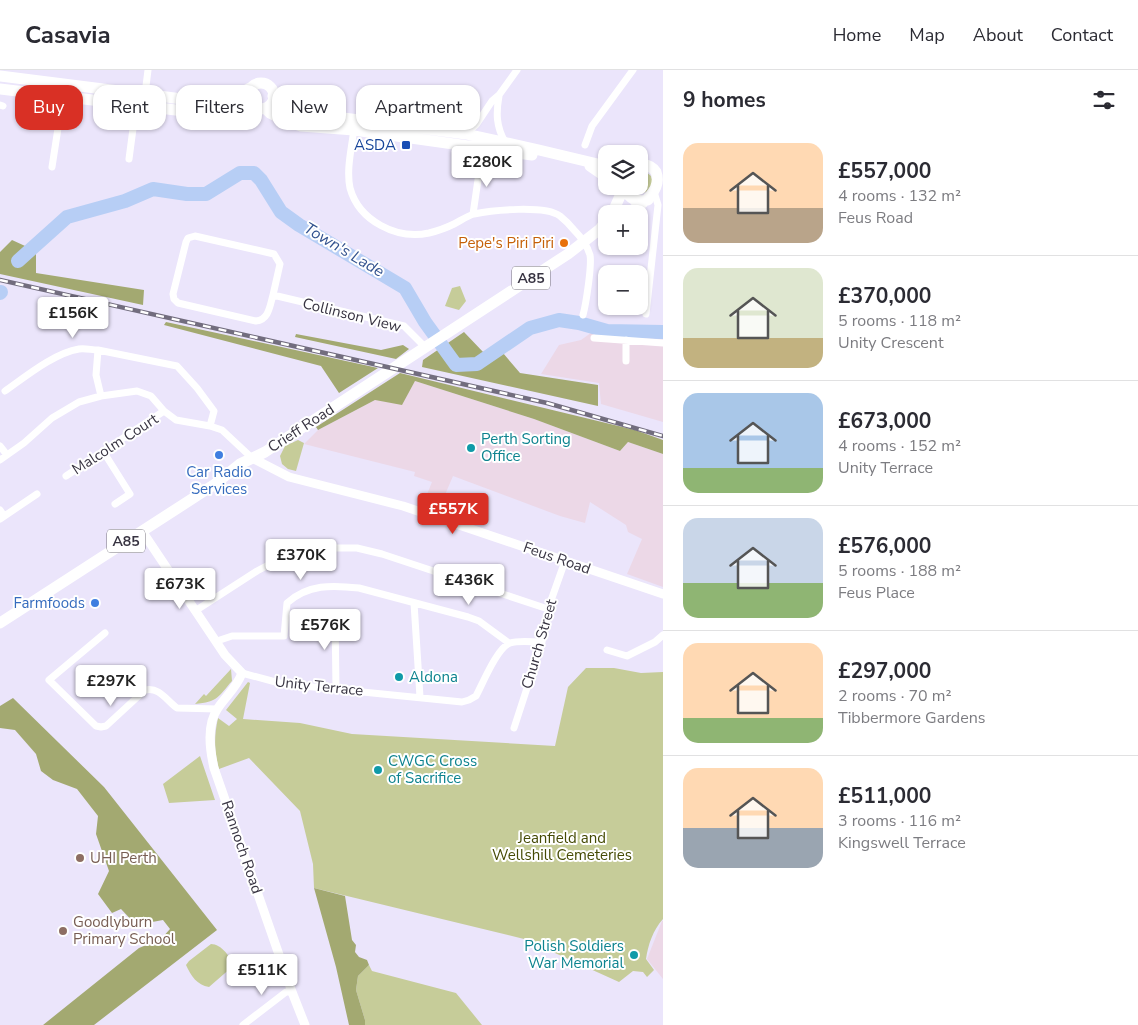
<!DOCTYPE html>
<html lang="en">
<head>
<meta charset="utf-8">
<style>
  :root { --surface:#fff; --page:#f7f7f7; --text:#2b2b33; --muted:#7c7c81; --line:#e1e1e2; --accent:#d93025 }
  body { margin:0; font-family:"Nunito Sans",sans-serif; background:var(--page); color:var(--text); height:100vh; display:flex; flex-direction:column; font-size:19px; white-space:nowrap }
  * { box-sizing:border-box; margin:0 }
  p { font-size:16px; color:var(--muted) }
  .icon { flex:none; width:28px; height:28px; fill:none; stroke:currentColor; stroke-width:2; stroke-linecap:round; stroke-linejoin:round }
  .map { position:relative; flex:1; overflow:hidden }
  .sheet { display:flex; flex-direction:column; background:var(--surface); width:475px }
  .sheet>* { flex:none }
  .hud { position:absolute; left:15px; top:15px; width:475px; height:45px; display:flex; gap:10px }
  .controls { position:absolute; left:598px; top:75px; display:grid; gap:10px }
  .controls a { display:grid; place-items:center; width:50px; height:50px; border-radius:10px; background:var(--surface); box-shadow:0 1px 4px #0004; font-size:25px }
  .price { position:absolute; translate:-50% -42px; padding:0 11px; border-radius:5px; background:#fff; color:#222; font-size:16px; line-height:32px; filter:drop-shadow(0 1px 2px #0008) }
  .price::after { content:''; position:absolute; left:50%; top:30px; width:15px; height:11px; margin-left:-8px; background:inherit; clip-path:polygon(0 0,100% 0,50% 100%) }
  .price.current { background:var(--accent); color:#fff }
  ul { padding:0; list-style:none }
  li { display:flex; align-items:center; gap:15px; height:125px; padding:0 20px }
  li+li { border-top:1px solid var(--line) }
  li span { display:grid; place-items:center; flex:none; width:140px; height:100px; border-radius:15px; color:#555 }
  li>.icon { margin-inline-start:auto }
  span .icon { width:60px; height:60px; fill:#fffc; stroke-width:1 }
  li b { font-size:21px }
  h2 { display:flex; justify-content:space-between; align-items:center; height:60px; padding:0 20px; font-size:21px }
  .pill { padding:0 18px; border-radius:15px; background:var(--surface); box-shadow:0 1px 4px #0004; font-size:18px; line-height:45px }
  .pill.current { background:var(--accent); color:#fff }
  header { display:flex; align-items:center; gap:30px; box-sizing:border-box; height:70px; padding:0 25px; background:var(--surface); border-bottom:1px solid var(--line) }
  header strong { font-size:24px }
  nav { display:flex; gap:28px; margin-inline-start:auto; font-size:18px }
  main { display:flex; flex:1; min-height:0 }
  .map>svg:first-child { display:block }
  .industrial { fill:#ecd8e7 }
  .green { fill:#c6cc99 }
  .forest { fill:#a3a971 }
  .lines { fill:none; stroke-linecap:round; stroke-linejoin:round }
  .river { stroke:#b7cef5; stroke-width:14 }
  .minor { stroke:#fff; stroke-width:7 }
  .tertiary { stroke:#fff; stroke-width:9 }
  .primary { stroke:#fff; stroke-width:11 }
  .rail-casing { stroke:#726d7e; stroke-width:4.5 }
  .rail { stroke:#fff; stroke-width:2.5; stroke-dasharray:8; stroke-linecap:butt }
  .transit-dot { fill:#1a4fb4; stroke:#fff; stroke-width:2 }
  .food-dot { fill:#e8710a; stroke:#fff; stroke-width:2 }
  .culture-dot { fill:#0f9aa8; stroke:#fff; stroke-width:2 }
  .shop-dot { fill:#3f7fe0; stroke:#fff; stroke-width:2 }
  .education-dot { fill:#8d6e63; stroke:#fff; stroke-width:2 }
  .labels { text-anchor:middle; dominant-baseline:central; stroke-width:4; stroke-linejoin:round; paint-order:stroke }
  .shield { fill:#fff; stroke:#74717b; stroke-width:1 }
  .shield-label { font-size:14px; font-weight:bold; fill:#383442 }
  .transit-label { font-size:15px; fill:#164399; stroke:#fff; text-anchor:end }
  .food-label { font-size:15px; fill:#c56008; stroke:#fff; text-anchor:end }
  .street-label { font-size:15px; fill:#383442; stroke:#fff }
  .culture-label { font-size:15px; fill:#0d838f; stroke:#fff; text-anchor:start }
  .shop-label { font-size:15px; fill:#366cbe; stroke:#fff }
  .park-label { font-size:15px; fill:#454a04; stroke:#fff }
  .education-label { font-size:15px; fill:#785e54; stroke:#fff; text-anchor:start }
  .water-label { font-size:16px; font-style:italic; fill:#32528e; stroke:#fff }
</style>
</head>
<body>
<header>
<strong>Casavia</strong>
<nav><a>Home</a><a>Map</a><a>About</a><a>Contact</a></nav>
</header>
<main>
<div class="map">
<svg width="663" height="955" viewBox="0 0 663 955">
  <rect width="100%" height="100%" fill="#ebe5fb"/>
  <path class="industrial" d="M595 260 663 265V352L601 334 599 313 541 304 559 275 581 270Z
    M415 311 534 349 620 381 628 372 663 384V517L627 504 642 469 628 462 626 455 590 432 585 453 560 446 453 406 439 439 424 432 432 412 414 406 415 402 304 374 318 360 375 330 402 334Z
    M662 851H663V909L647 889Z"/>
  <path class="green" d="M645 101 651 106 653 113 646 122C640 124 636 121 632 116H639V102Z
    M460 216 466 231 459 240 445 236 452 218Z
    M298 370 304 373 296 401 288 399 282 394 280 386 285 376Z
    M586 598H614L641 603 663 602V849C653 860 648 875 646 889L654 900 647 907 643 902 633 901 619 912 524 869 314 818 313 794 300 741 249 688 219 699C214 681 214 666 218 648L229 656 237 649 226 640 248 612 250 613 243 649 300 653 352 664 555 676 568 617Z
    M231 599 232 611C218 627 218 632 195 634L204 624 206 626Z
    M200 686 215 730 169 733 163 714Z
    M211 874C221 874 232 887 232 897L209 917C197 915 191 906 186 895L189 891Z
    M369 895 372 901 456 923 482 955H365V950L356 920 358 906Z"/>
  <path class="forest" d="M12 170 36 181V203L144 220 143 235 0 204V182Z
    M166 252 378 298 339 323 321 296 164 255Z
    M464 262 484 283H503L520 303 598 315V336L422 297 423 290Z
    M296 264 381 280 403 275 409 279 396 289 295 267Z
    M400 303 635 360 663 370V384L628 372 620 381 534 349 415 311 402 335 375 330 318 360 316 357Z
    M13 628 104 717 217 860 94 955H43L139 878 161 869 170 859 163 850 136 855 121 839 112 843 98 824 109 801 96 764 98 746 77 719 53 710 41 701 36 684 15 660 0 658V636Z
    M314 818 345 826 352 870 356 875 355 882 359 887 367 890 369 895 358 906 356 920 365 950V955H349L336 897Z"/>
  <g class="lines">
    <path class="river" d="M18 191 67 147 125 131 153 119 187 124H206L240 103H254L261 110 281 142 299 155 405 218 425 252 456 295 477 294 530 258 559 250 579 253 607 261 663 262
      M0 223 1 222"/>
    <path class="minor" d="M145 24 148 0
      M499 26C496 43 496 56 505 72
      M0 35 3 36
      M354 58C352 77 346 99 350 118 359 151 397 170 429 163 437 161 446 158 454 154 460 151 467 146 474 144 493 140 545 135 560 146 565 150 570 155 574 160 581 167 587 175 590 185 592 195 586 234 583 245
      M466 64 476 55 492 31 499 25 517 0
      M585 75 592 56 633 0
      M129 89 136 36
      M52 97 63 26
      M473 144 481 89
      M273 225C270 235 269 250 256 251L178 233 174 229 173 224 186 172 188 168 195 166 274 184 280 194 273 225 404 256 425 277
      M646 244 658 135 655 125
      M594 268 663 273
      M98 280 177 296 197 318 214 341 210 356
      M626 291V270
      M5 321C25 307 54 283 79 279 85 278 92 280 98 280L96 305 101 326
      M0 376 7 385
      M103 381 130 424 115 434
      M0 390 24 373 52 348 79 332 101 326 137 321 151 326 164 341 176 350 210 356 222 360 252 388
      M66 406 164 341
      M0 440 4 446
      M0 449 37 424
      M414 533 420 627
      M195 541 257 501 289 484 334 478H357L382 484 548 539
      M335 543 336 619
      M105 563 49 610 96 656 101 657 106 656 145 620C160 617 166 630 177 638L217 639
      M217 571 232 566H284L287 533C308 514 332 515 359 518L468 547 479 551 509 573
      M607 580 627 586 655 572 663 565
      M242 603 283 614 462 632 469 630 476 626C483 613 497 578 510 573 519 570 532 572 542 572
      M514 658 542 572 548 539 565 491
      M243 955 286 922H292"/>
    <path class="tertiary" d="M252 388 289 407 403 436 663 524
      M142 461 225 585 242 603C237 617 226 626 218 638 206 655 210 680 214 698L292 922 305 955"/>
    <path class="primary" d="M0 6 198 31C221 30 231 29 250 18
      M248 26a13 13 0 1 1 26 0a13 13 0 1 1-26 0Z
      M0 19 209 44 254 36
      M273 26 294 39 305 43 466 64 539 80 606 96
      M265 38 270 43 286 51 301 56 354 60 532 85
      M590 96 606 107
      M623 116C628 128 636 133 648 130
      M612 144 624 117
      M627 144C640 135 663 122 656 102 652 96 646 94 639 95
      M0 553 215 414 240 394 265 382 568 184 600 159 606 151"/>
    <defs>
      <path id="rail" d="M0 210 547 333 663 366"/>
    </defs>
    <use href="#rail" class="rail-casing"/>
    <use href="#rail" class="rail"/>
  </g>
  <rect class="transit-dot" x="401" y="70" width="10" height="10" rx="2.5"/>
  <circle class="food-dot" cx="564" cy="173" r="5"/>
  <g class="culture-dot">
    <circle cx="471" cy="378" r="5"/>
    <circle cx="399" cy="607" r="5"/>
    <circle cx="378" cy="700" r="5"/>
    <circle cx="634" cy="885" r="5"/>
  </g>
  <g class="shop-dot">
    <circle cx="219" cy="385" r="5"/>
    <circle cx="95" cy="533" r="5"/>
  </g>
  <g class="education-dot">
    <circle cx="80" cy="788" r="5"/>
    <circle cx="63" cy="861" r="5"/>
  </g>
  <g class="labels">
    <g class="shield">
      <rect x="512" y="196.5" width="38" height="23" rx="4"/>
      <rect x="107" y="459.5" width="38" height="23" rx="4"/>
    </g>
    <g class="shield-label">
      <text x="531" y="208">A85</text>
      <text x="126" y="471">A85</text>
    </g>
    <g class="transit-label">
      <text x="396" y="75">ASDA</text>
    </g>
    <g class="food-label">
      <text x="554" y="173">Pepe's Piri Piri</text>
    </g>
    <g class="street-label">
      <text transform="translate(352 245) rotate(14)">Collinson View</text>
      <text transform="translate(301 358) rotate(-33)">Crieff Road</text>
      <text transform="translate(115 374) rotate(-33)">Malcolm Court</text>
      <text transform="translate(557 488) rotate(19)">Feus Road</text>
      <text transform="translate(539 574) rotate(-74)">Church Street</text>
      <text transform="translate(319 616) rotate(6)">Unity Terrace</text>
      <text transform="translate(242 777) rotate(71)">Rannoch Road</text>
    </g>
    <g class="culture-label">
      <text x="481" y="369">Perth Sorting<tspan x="481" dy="17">Office</tspan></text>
      <text x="409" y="607">Aldona</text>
      <text x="388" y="691">CWGC Cross<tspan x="388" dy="17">of Sacrifice</tspan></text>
      <text x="624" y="876" text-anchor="end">Polish Soldiers<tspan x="624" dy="17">War Memorial</tspan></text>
    </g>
    <g class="shop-label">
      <text x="219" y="402">Car Radio<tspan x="219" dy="17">Services</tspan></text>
      <text x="85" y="533" text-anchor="end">Farmfoods</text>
    </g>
    <g class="park-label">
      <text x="562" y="768">Jeanfield and<tspan x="562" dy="17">Wellshill Cemeteries</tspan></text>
    </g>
    <g class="education-label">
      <text x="90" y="788">UHI Perth</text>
      <text x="73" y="852">Goodlyburn<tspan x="73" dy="17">Primary School</tspan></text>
    </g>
    <g class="water-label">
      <text transform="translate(344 180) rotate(31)">Town's Lade</text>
    </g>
  </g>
</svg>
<div class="controls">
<a><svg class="icon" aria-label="layers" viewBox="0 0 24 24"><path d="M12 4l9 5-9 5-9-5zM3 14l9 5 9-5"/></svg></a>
<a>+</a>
<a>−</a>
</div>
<b class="price" style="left:487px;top:118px">£280K</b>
<b class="price" style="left:73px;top:269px">£156K</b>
<b class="price current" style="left:453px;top:465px">£557K</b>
<b class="price" style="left:301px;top:511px">£370K</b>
<b class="price" style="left:469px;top:536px">£436K</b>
<b class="price" style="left:180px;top:540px">£673K</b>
<b class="price" style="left:325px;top:581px">£576K</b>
<b class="price" style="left:111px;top:637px">£297K</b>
<b class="price" style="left:262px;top:926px">£511K</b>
<div class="hud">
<a class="pill current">Buy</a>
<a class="pill">Rent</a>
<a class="pill">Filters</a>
<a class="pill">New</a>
<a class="pill">Apartment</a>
</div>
</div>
<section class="sheet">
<h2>9 homes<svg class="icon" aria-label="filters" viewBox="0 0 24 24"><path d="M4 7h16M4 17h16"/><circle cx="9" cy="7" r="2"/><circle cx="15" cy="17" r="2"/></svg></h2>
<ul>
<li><span style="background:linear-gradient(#ffd9b3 65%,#b9a48a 0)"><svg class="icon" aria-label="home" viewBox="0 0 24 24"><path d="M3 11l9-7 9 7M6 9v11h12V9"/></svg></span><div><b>£557,000</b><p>4 rooms · 132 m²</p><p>Feus Road</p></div></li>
<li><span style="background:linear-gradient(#dfe7d0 70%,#c2b280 0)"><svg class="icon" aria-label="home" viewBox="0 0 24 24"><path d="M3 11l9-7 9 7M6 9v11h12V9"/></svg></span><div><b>£370,000</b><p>5 rooms · 118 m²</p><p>Unity Crescent</p></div></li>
<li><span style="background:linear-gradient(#a9c7e8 75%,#8fb573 0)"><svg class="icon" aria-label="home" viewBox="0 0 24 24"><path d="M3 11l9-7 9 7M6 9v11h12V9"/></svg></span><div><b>£673,000</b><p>4 rooms · 152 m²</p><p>Unity Terrace</p></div></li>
<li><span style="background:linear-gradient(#c9d6e8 65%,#8fb573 0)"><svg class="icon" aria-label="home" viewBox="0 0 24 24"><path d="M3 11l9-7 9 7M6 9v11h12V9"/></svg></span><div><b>£576,000</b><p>5 rooms · 188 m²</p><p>Feus Place</p></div></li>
<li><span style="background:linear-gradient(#ffd9b3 75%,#8fb573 0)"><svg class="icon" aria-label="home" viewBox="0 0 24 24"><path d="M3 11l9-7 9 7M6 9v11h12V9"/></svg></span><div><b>£297,000</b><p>2 rooms · 70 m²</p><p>Tibbermore Gardens</p></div></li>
<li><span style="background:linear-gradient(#ffd9b3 60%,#9aa5b1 0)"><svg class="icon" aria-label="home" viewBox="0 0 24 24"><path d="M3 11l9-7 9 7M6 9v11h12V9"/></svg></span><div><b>£511,000</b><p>3 rooms · 116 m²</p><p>Kingswell Terrace</p></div></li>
</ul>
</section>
</main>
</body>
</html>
